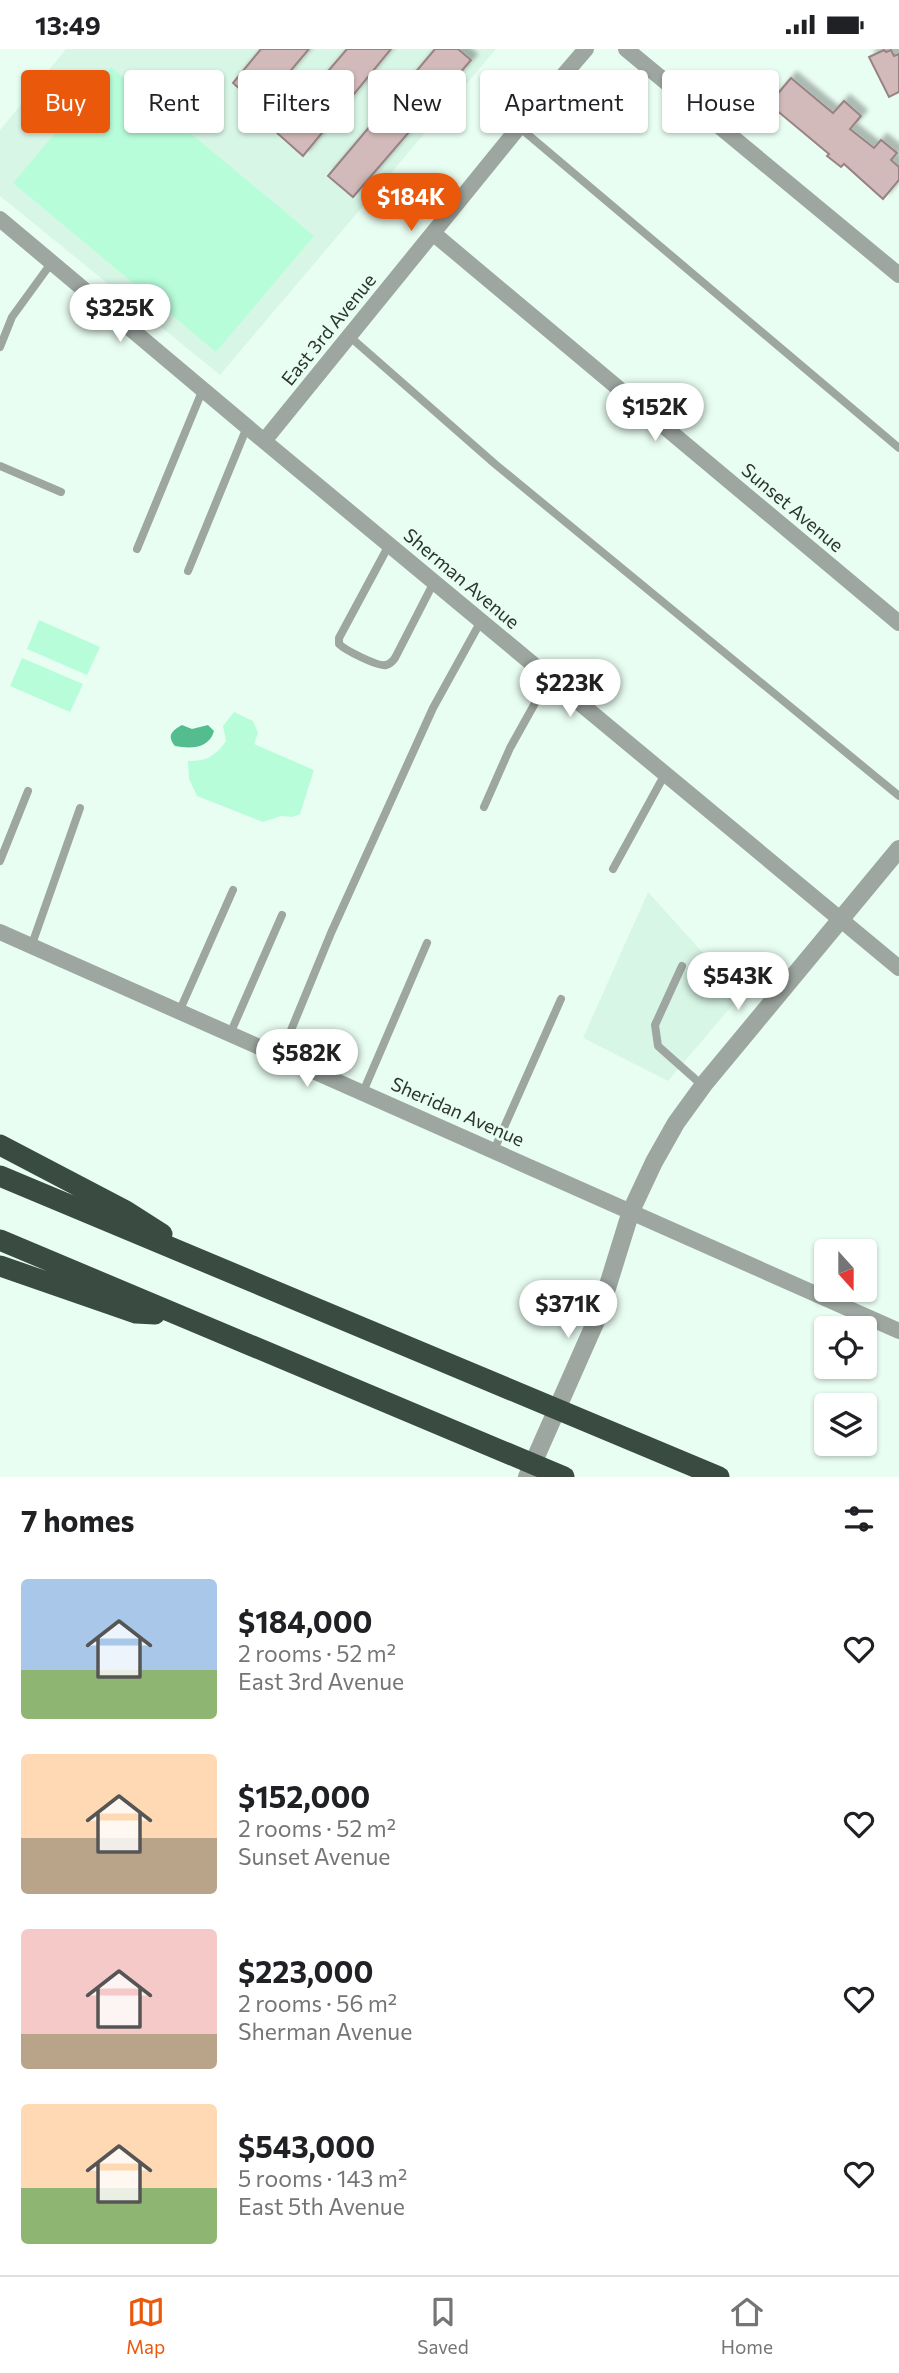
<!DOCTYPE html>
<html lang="en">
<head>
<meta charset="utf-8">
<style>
  :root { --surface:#fff; --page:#f6f6f6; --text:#202124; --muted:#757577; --line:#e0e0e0; --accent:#ea580c }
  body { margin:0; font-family:Commissioner,sans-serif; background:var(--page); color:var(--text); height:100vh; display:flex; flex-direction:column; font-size:26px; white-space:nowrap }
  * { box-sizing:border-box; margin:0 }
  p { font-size:23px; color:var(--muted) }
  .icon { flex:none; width:38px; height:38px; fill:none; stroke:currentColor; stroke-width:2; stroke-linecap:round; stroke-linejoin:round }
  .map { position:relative; height:1428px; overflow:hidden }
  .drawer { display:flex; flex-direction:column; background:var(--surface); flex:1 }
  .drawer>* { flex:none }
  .banner { position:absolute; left:21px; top:21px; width:858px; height:63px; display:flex; gap:14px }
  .needle { width:46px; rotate:159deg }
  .buttons { position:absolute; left:814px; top:1190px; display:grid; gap:14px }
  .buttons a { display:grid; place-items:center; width:63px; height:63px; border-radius:7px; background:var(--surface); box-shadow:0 2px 5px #0004; font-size:35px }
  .price { position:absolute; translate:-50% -60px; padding:0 16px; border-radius:24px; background:#fff; color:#222; font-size:23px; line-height:46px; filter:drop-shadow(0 2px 4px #0008) }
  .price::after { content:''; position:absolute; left:50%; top:42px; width:21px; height:16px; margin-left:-10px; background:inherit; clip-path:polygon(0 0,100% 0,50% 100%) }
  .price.current { background:var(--accent); color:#fff }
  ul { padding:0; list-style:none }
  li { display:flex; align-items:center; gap:21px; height:175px; padding:0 21px }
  li span { display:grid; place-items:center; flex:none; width:196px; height:140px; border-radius:7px; color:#555 }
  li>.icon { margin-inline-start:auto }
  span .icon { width:84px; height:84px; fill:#fffc; stroke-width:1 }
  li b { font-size:30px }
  h2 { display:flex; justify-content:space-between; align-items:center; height:84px; padding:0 21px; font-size:30px }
  .tag { padding:0 24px; border-radius:7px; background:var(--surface); box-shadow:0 2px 5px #0004; font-size:24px; line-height:63px }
  .tag.current { background:var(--accent); color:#fff }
  .status { display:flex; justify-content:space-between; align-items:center; height:49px; padding:0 35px; background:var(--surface); direction:ltr }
  .status svg { height:19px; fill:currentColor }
  .tab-bar { display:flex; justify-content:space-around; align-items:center; height:98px; border-top:2px solid var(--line); background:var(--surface); font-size:19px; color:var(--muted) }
  .tab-bar a { display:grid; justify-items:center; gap:4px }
  .tab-bar .current { color:var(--accent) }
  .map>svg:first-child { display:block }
  .built { fill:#d8f6e6 }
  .green { fill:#b7fdda }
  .water { fill:#54bd90 }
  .building { fill:#d2baba; stroke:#998382; stroke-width:2; filter:url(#shadow) }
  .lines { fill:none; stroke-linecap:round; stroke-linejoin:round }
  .service { stroke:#9da6a1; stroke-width:8 }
  .minor { stroke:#9da6a1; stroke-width:16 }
  .tertiary { stroke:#9da6a1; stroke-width:18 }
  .motorway { stroke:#3a4b42; stroke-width:21 }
  .labels { text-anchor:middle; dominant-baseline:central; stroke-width:5; stroke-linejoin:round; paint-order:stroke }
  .street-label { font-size:19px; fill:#2d3531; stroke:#e9fef3 }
</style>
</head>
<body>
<div class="status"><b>13:49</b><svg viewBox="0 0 49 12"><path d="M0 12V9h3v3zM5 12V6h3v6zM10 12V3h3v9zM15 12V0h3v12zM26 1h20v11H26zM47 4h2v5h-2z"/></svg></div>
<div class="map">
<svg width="899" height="1428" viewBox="0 0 899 1428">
  <defs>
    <filter id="shadow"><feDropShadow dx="6" dy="-6" stdDeviation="2" flood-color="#0004"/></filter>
  </defs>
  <rect width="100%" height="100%" fill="#e9fef3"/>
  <path class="built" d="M66 0H496L220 326 0 147V81Z
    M648 843 741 946 668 1032 583 989Z"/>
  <path class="green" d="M111 18 314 187 216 303 13 134Z
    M39 571 100 598 87 626 27 600Z
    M22 609 83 635 70 663 10 637Z
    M234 663 253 672 258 684 254 695 314 721 300 765 292 768 281 767 263 773 197 747 189 730 188 712C207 712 215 707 226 692L223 677Z"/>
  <path class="water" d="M182 676 192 680 208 676 214 682C209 700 190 700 175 697 167 687 171 682 182 676Z"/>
  <path class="building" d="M261 0H309L260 58 233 34Z
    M347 0H391L303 107 276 83Z
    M435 0H458L471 11 353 148 328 127Z
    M884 1 886 3 891 1 894 7 899 5V43L889 48 869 8Z
    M791 29 833 64 844 52 861 67 850 80 874 99 881 91 897 104 891 111 899 118V131L883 150 844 115 841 118 827 107 829 105 769 55Z"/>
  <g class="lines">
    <path class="service" d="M519 78 899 399
      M349 287 495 415 899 747
      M0 298 12 268 52 213
      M0 417 61 443
      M389 496 339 589V595C345 601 378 618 386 616 390 615 393 612 395 609L434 533
      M137 500 203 340
      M188 522 247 378
      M484 758 510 699 549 629
      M0 812 28 742
      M613 820 665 725
      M31 898 80 759
      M682 917 655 976 658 997 703 1037
      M179 963 233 841
      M230 985 282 866
      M280 1008 331 884 433 659 481 572
      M363 1043 427 894
      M494 1101 561 950"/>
    <path class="minor" d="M626 0 899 226
      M0 170 264 392 899 919
      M434 185 899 574
      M264 392 519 78 586 0
      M0 883 899 1282"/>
    <path class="tertiary" d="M527 1428 599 1265 631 1162 654 1113 676 1074 705 1034 899 800"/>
    <path class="motorway" d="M0 1096 126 1162 162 1185
      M0 1127 719 1428
      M0 1191 564 1428
      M0 1217 136 1264 155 1265"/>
  </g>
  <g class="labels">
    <g class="street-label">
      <text transform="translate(328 280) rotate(-51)">East 3rd Avenue</text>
      <text transform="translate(793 458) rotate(40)">Sunset Avenue</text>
      <text transform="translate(462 529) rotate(40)">Sherman Avenue</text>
      <text transform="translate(458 1062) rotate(24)">Sheridan Avenue</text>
    </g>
  </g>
</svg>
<div class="buttons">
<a><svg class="needle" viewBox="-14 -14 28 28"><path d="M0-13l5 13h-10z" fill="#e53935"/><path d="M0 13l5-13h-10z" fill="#757577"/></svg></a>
<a><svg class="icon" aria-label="locate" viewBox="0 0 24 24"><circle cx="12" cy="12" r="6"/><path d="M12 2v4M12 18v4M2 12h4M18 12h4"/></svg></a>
<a><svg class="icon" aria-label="layers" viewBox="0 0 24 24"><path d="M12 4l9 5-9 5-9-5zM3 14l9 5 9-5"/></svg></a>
</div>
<b class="price current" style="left:411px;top:184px">$184K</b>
<b class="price" style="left:120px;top:295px">$325K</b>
<b class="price" style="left:655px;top:394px">$152K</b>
<b class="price" style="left:570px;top:670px">$223K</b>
<b class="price" style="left:738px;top:963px">$543K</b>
<b class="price" style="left:307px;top:1040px">$582K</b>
<b class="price" style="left:568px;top:1291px">$371K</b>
<div class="banner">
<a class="tag current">Buy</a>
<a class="tag">Rent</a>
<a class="tag">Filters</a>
<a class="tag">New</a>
<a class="tag">Apartment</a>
<a class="tag">House</a>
</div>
</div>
<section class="drawer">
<h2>7 homes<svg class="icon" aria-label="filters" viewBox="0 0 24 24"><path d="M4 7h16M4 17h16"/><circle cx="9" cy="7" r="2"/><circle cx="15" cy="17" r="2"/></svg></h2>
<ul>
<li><span style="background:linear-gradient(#a9c7e8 65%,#8fb573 0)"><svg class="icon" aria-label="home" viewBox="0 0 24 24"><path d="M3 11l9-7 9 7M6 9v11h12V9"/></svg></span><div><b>$184,000</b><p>2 rooms · 52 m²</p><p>East 3rd Avenue</p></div><svg class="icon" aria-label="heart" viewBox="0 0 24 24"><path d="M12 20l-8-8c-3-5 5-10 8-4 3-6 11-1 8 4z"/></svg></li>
<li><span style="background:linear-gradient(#ffd9b3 60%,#b9a48a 0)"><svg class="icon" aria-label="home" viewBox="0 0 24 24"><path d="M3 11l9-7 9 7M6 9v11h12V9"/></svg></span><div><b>$152,000</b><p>2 rooms · 52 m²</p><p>Sunset Avenue</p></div><svg class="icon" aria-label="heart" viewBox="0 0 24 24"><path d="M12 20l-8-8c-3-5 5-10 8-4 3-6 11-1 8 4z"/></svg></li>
<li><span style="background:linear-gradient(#f6c9c9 75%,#b9a48a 0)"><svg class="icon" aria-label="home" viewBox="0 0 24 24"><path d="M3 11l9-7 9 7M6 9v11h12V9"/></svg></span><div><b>$223,000</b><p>2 rooms · 56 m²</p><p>Sherman Avenue</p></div><svg class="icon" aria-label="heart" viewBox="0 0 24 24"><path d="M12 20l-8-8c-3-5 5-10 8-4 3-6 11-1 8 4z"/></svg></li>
<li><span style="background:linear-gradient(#ffd9b3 60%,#8fb573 0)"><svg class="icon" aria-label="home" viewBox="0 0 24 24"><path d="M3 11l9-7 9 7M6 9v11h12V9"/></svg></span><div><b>$543,000</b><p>5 rooms · 143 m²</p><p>East 5th Avenue</p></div><svg class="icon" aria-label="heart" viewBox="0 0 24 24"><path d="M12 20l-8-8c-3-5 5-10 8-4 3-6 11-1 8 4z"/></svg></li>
</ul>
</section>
<nav class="tab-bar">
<a class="current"><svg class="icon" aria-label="map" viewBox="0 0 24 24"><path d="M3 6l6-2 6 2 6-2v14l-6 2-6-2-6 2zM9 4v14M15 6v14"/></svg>Map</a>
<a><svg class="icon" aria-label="saved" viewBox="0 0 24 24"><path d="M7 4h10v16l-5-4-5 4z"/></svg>Saved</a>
<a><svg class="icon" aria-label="home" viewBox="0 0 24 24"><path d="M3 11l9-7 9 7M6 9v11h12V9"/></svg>Home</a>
</nav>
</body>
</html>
